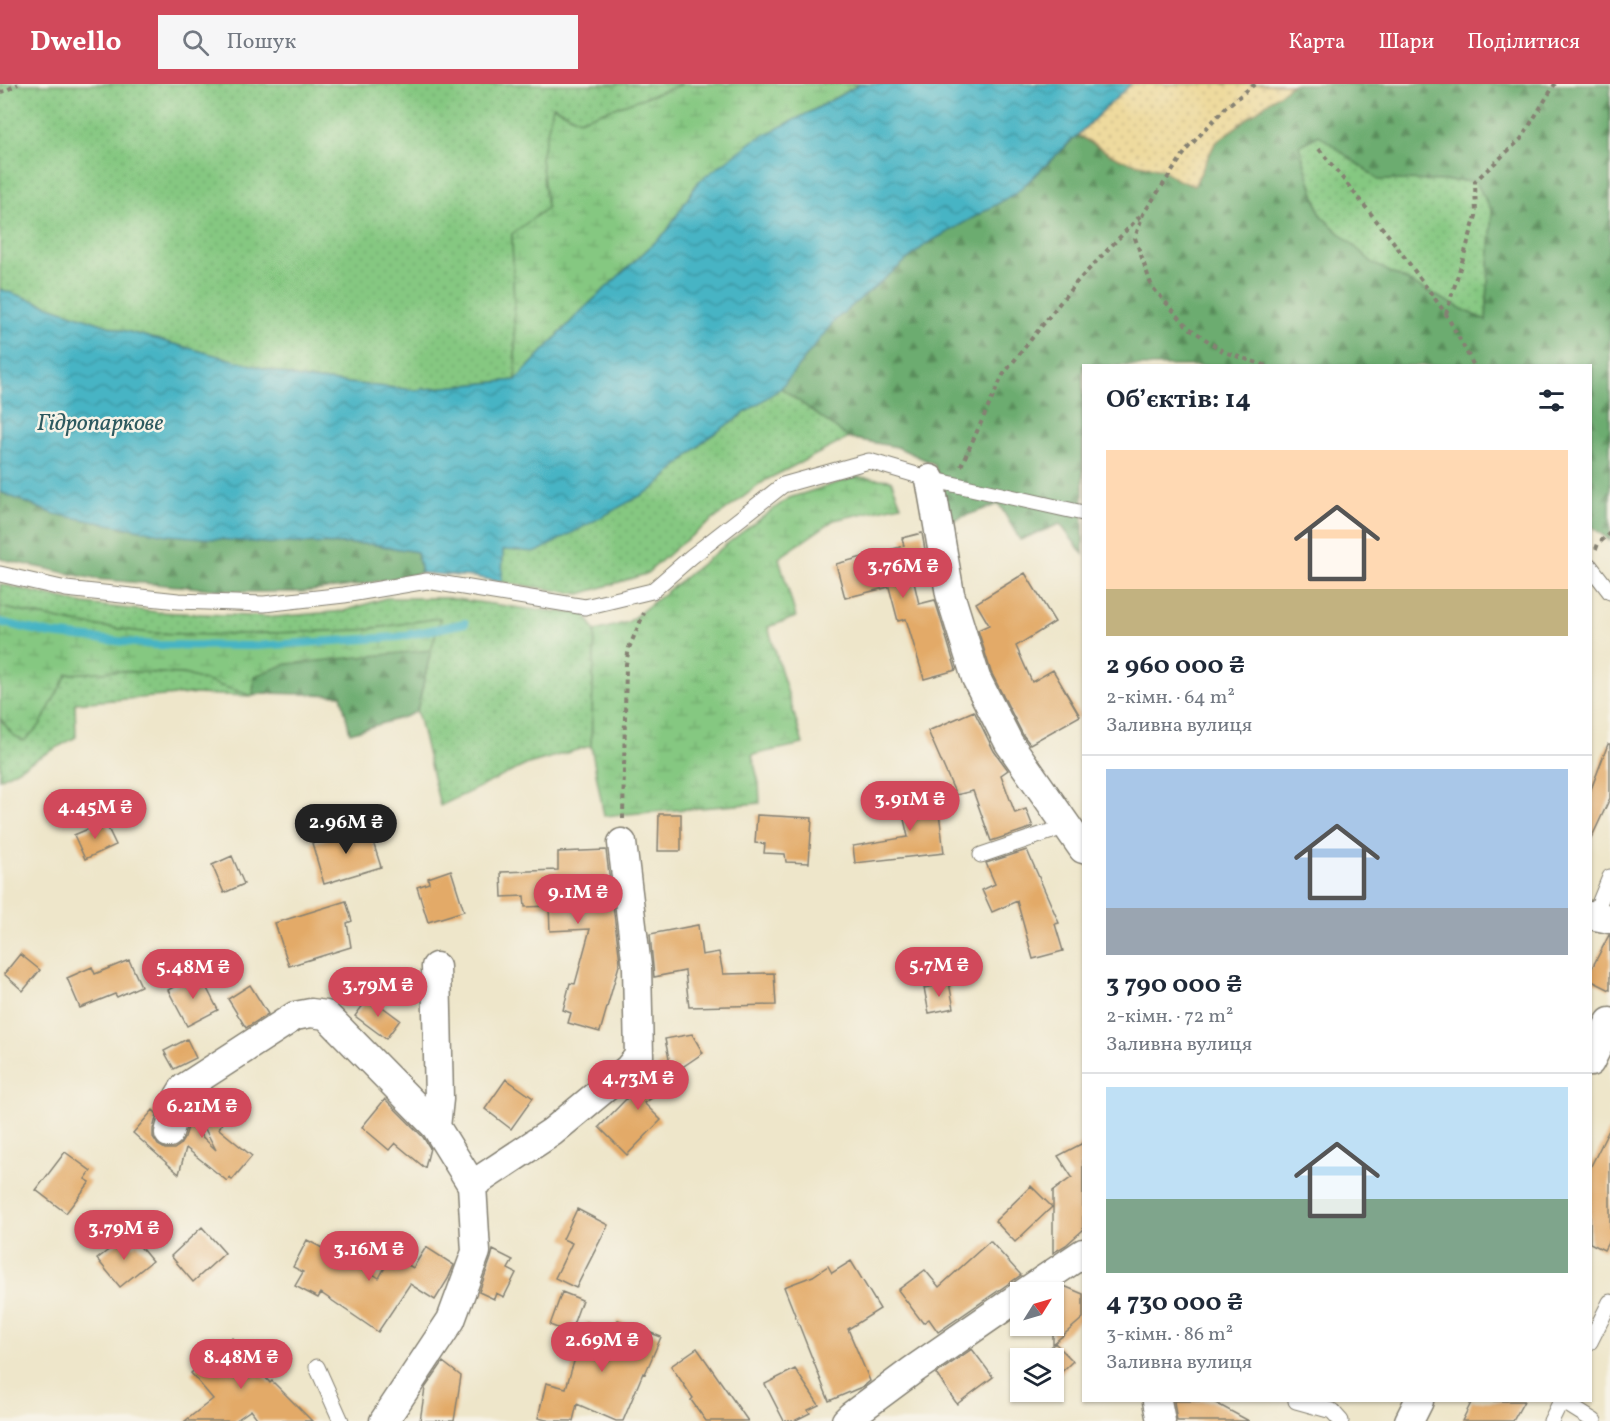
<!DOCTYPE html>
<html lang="uk">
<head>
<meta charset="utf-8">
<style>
  :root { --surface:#fff; --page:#f6f6f7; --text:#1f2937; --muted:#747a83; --line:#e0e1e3; --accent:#d1495b }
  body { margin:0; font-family:Vollkorn,serif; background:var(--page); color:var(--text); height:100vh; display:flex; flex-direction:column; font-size:22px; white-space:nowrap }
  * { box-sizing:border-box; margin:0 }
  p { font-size:20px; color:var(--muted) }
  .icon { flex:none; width:33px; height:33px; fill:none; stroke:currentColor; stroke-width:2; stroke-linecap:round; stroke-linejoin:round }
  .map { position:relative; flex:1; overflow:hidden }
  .details { position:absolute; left:1082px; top:280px; width:510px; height:1038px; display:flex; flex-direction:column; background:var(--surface); border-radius:0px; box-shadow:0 2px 4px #0004 }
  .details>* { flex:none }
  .needle { width:39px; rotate:53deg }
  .fabs { position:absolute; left:1010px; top:1198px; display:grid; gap:12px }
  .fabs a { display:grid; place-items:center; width:54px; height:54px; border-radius:0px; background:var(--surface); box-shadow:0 2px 4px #0004; font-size:30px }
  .price { position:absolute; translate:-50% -51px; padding:0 14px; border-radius:21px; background:var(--accent); color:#fff; font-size:20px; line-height:39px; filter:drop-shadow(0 2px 3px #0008) }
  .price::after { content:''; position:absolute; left:50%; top:36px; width:18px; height:14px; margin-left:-9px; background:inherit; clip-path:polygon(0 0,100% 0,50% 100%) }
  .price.selected { background:#222; color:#fff }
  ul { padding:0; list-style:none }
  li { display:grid; align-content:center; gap:12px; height:318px; padding:0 24px }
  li+li { border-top:2px solid var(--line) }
  li span { display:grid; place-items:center; height:186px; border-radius:0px; color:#555 }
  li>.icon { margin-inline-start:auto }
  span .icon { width:108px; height:108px; fill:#fffc; stroke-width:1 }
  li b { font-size:26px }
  h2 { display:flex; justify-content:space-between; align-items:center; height:72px; padding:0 24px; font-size:26px }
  header { display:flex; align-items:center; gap:36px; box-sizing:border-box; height:84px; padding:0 30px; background:var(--accent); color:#fff }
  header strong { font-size:28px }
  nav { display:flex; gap:33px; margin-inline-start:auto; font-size:21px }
  .search { width:420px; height:54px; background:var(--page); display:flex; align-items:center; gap:15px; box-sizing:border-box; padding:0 21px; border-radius:0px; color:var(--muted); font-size:22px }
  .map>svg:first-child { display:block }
  .grass { fill:url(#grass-dots); stroke:#50724e; stroke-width:1.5 }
  .forest { fill:url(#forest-firs); stroke:#446446; stroke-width:1.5; fill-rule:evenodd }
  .wetland { fill:url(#wetland-marsh); stroke:#50724e; stroke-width:1.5 }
  .sand { fill:url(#sand-dots); stroke:#857b5d; stroke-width:1.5 }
  .water { fill:url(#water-waves); stroke:#326870; stroke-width:1.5 }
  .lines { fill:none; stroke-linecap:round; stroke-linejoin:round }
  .stream { stroke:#47b4c4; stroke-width:8 }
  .building { fill:#e3aa67 }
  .lane-casing { stroke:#858173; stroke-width:17 }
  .street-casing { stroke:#858173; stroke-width:31 }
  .path { stroke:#858173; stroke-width:4; stroke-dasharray:4.5 4.5; stroke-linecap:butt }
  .lane { stroke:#fff; stroke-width:15 }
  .street { stroke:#fff; stroke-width:28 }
  .labels { text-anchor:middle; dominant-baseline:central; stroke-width:5; stroke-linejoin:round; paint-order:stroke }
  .water-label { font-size:24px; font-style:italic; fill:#2d595f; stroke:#f7f3e8 }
</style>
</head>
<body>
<header>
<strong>Dwello</strong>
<div class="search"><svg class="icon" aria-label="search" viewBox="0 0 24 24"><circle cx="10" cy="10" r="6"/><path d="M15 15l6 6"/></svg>Пошук</div>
<nav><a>Карта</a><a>Шари</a><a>Поділитися</a></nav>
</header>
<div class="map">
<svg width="1610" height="1337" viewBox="0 0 1610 1337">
  <defs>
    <pattern id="grass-dots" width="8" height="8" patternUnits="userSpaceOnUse" patternTransform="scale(1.5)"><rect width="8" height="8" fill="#85c881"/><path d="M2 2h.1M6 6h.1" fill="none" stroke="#72ab6f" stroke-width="1.8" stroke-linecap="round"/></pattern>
    <pattern id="forest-firs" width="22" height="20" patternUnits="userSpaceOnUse" patternTransform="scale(1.5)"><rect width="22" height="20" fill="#6cac6f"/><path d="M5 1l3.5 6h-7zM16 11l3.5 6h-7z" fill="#588b5a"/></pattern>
    <pattern id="wetland-marsh" width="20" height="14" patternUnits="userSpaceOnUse" patternTransform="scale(1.5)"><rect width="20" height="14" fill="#85c881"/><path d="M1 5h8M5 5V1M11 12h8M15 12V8" fill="none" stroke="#72ab6f"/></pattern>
    <pattern id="sand-dots" width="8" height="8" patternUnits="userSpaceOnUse" patternTransform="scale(1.5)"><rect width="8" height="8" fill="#eeda9e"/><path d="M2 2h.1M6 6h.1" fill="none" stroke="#ccba88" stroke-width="1.8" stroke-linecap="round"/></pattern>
    <pattern id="water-waves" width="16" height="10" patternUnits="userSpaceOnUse" patternTransform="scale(1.5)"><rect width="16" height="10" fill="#47b4c4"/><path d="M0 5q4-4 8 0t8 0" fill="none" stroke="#3a929e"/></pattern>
  </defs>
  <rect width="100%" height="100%" fill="#f7f3e8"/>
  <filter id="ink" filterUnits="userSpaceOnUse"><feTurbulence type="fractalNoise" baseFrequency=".0167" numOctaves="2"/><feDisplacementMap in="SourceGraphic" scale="12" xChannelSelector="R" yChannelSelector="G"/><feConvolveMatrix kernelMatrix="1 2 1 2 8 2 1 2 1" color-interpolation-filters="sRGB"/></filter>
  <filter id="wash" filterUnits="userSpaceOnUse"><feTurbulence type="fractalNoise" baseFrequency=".008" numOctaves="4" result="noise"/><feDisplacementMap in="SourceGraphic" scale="24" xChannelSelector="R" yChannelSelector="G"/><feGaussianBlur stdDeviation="1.35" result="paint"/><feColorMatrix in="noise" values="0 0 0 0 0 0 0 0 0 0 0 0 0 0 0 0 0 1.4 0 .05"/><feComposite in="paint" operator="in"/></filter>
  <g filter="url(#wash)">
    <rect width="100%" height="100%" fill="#eee6ca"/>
    <path class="grass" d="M0 0H684L579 36 554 22 541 74 547 124 512 150 516 296 415 306 300 294 111 243 0 205Z
      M1319 51 1379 96 1475 97 1492 127 1486 238 1374 180 1321 132 1299 62Z
      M781 304 849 354 766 396 677 463 646 490 580 510 502 498 503 466 653 405 705 356Z
      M0 500 84 520 157 528 275 533 344 527 386 514H448L528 525 585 530 595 547 591 662 528 680 440 722 417 627 431 566 440 534 363 546 212 551 149 549 74 539 0 523Z
      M115 587 184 590 253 612 190 610 75 619 76 653 0 695V634L13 651 40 641 67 590Z"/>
    <path class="forest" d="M1292 0H1610V457L1590 441V282H1083V470L1060 440 1020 456 999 420 945 439 940 398 934 380 897 363 849 354 781 304 835 236 926 160 1015 110 1078 51 1110 70 1126 77 1162 85 1176 95 1194 102 1215 59ZM1319 51 1379 96 1475 97 1492 127 1486 237 1374 180 1321 132 1299 62Z
      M0 408 54 430 264 459 370 460 417 468 421 489 352 502 302 508H248L95 495 0 475Z
      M431 566 417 627 407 632 350 649 341 611 264 609 253 612 254 592 286 580Z"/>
    <path class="wetland" d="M684 0H860L812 27 698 98 667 147 579 229 516 296 512 150 547 124 541 74 553 22 579 36Z
      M856 393 891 396 901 421 834 436 779 474 796 533 768 543 803 660 752 671 759 699 760 719 604 732 591 662 595 547 628 538 742 448 789 414Z
      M0 523 74 539 149 549 212 551 363 546 440 534 431 566 287 580 254 592 253 612 184 590 115 587 67 590 40 641 24 657 13 651 0 634Z"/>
    <path class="sand" d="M1131 0H1292L1215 59 1194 102 1176 95 1162 85 1126 77 1110 70 1078 51Z"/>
    <path class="water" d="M860 0H1131L1015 110 926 160 835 236 781 304 705 356 653 405 537 468 503 466 502 498 475 493 421 489 417 468 370 460 264 459 167 451 54 430 0 408V205L111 243 300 294 415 306 516 296 579 229 667 147 698 98 756 55 812 27Z"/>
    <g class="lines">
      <path class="stream" d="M0 538 51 550 154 561 255 562 398 553 465 539"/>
    </g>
    <g id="blocks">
      <path class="building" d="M922 449 927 477 910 481 919 520 935 516 956 586 924 595 906 535 898 537 889 503 845 514 836 480 904 462 902 454Z
        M1025 489 1055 538 1016 562 1032 598 1053 586 1080 632 1030 660 1023 651 991 588 978 546 989 541 976 519Z
        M974 627 994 667 1008 686 1001 691 1015 729 1026 725 1033 743 991 757 973 707 956 711 928 647Z
        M1608 660H1610V714L1590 757V708Z
        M936 704 944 769 855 779 853 762 908 753 899 713Z
        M659 730H681V767H658Z
        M757 731 812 734 809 779 786 778 785 770 764 769 765 760 755 759Z
        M105 738 116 761 85 775 74 751Z
        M368 742 381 783 324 800 312 759Z
        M606 766 620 878 600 948 568 939 571 929 563 926 570 899 575 900 590 845 550 847 549 822 525 823 524 812 502 813 501 788 558 786V768Z
        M1027 766 1059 839 1055 840 1063 867 1033 875 1017 817 992 828 982 806 995 800 986 779Z
        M232 772 244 800 224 809 212 781Z
        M451 786 464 827 428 838 417 803 429 799 428 794Z
        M346 817 352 837 347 839 351 863 289 882 275 839Z
        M698 841 702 871 719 868 723 890 774 889 776 921 689 923 685 887 654 893 650 850Z
        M1609 851H1610V906L1590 896V888Z
        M20 870 40 886 23 907 4 890Z
        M129 876 141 902 117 913 115 910 80 924 67 894 92 883 95 890Z
        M199 889 218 926 187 942 168 906Z
        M949 899 954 924 929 929 924 904Z
        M250 901 268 930 246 944 228 915Z
        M369 913 400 936 386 955 355 932Z
        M692 950 703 969 672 990 665 955Z
        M187 955 196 974 174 985 164 967Z
        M664 976 677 998 644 1019 661 1036 627 1071 599 1043Z
        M506 995 533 1014 511 1045 485 1025Z
        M213 1005 232 1019 219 1045 252 1072 232 1096 230 1093 227 1097 186 1064 179 1090 133 1049 153 1026 157 1030 153 1045V1053L158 1061 165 1065H174L180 1061 185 1053 189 1040 216 1066 193 1022 195 1017 199 1014Z
        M385 1015 423 1053 430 1064 425 1084 395 1059 389 1066 362 1043Z
        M1610 1044V1155L1604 1166 1590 1159V1084Z
        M1083 1059V1146L1066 1161 1053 1169V1107L1072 1093 1058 1072Z
        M65 1068 91 1087 85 1095 90 1098 66 1129 36 1106Z
        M1031 1102 1052 1123 1015 1158 995 1137Z
        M577 1125 608 1141 576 1204 555 1194 572 1159 563 1155Z
        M202 1143 225 1169 193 1198 171 1172Z
        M125 1153 133 1162 137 1159 152 1177 120 1203 97 1175Z
        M307 1156 354 1181 355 1178 379 1194 392 1171 413 1184 426 1163 454 1181 448 1195 435 1216 410 1200 378 1248 321 1209 318 1214 295 1202 303 1188 293 1183Z
        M990 1157 1021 1191 938 1248 929 1235 923 1239 898 1206 925 1186 939 1203Z
        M493 1166 513 1176 508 1185 516 1189 504 1213 496 1209 494 1215 479 1208 491 1174Z
        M851 1177 880 1225 848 1245 870 1297 864 1302 829 1317 784 1203 813 1192 828 1182 832 1189Z
        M1064 1202 1083 1210V1234L1053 1260V1209Z
        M562 1208 582 1216 570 1249 550 1241Z
        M618 1236 661 1253 645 1290 643 1289 623 1337H616L577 1320 573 1337H550L538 1334 546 1299 566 1304 586 1238 614 1245Z
        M232 1254 270 1299 272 1297 312 1337H259L251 1326 235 1337H185L213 1315 191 1289Z
        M1055 1259 1073 1277 1053 1296V1275H1038Z
        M697 1264 748 1337H706L691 1316 693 1314 671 1282Z
        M972 1265 993 1293 957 1320 936 1290Z
        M443 1278 461 1292 454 1337H420L425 1304Z
        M795 1285 819 1321 808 1326 810 1329 794 1337H784L765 1300Z
        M1174 1317H1212L1249 1337H1177Z
        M1472 1317H1524L1513 1337H1462Z"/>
    </g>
  </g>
  <g filter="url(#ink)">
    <use href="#blocks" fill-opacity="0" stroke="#858173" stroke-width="1.5"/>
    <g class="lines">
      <defs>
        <path id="lane" d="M1590 482 1610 508
          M0 490 66 505 178 517 264 520 344 511 427 497 585 523 652 507 691 473 783 401 869 377 930 395 1083 429
          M981 771 1067 742
          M1592 837 1610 793
          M1590 1258 1610 1218
          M317 1283 341 1337
          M1296 1317 1332 1327 1341 1337
          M1562 1317 1594 1337
          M1551 1337 1561 1317"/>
        <path id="street" d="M930 395 950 510 976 594 1009 659 1083 765
          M1590 831 1610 835
          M1590 978 1610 938
          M169 1049 179 1012 184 1004 295 932 311 929 326 931 436 1043
          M472 1101 552 1048 628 985 639 972 637 883 622 759
          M1024 1209 1083 1169
          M1157 1317 1161 1337
          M384 1337 451 1236 476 1168 472 1101 436 1043 439 1015 436 883
          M846 1337 851 1332 913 1286 1020 1212
          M1409 1337 1419 1317"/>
      </defs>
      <use href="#lane" class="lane-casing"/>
      <use href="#street" class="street-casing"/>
      <path class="path" d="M1255 0 1226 23 1188 64 1143 130 1135 154 1152 203 1188 243 1224 268 1267 282
        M0 8 5 7 18 0
        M1319 65 1392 156 1446 230 1474 282
        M1446 230 1476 132 1475 97 1521 55 1555 0
        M961 382 1003 291 1074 201 1140 132
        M1596 465 1598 460 1610 449
        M623 735 626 580 629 564 644 529"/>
      <use href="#lane" class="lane"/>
      <use href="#street" class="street"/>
    </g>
  </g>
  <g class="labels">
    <g class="water-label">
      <text x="100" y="340">Гідропаркове</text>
    </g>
  </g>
</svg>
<div class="fabs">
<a><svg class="needle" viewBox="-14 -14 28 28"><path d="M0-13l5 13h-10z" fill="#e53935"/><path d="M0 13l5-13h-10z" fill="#747a83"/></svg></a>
<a><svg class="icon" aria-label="layers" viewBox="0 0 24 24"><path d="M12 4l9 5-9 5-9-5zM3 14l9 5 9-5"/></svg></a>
</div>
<b class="price" style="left:903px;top:515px">3.76M ₴</b>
<b class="price" style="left:910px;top:748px">3.91M ₴</b>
<b class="price" style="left:95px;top:756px">4.45M ₴</b>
<b class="price selected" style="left:346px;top:771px">2.96M ₴</b>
<b class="price" style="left:578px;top:841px">9.1M ₴</b>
<b class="price" style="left:939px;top:914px">5.7M ₴</b>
<b class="price" style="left:193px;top:916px">5.48M ₴</b>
<b class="price" style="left:378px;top:934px">3.79M ₴</b>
<b class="price" style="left:638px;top:1027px">4.73M ₴</b>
<b class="price" style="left:202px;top:1055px">6.21M ₴</b>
<b class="price" style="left:124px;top:1177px">3.79M ₴</b>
<b class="price" style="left:369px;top:1198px">3.16M ₴</b>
<b class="price" style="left:602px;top:1289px">2.69M ₴</b>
<b class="price" style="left:241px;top:1306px">8.48M ₴</b>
<section class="details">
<h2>Об’єктів: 14<svg class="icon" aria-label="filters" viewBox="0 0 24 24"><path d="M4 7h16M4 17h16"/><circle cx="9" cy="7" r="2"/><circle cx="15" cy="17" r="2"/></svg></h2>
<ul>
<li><span style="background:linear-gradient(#ffd9b3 75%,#c2b280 0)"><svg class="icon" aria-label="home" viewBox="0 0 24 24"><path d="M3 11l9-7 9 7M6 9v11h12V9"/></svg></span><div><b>2 960 000 ₴</b><p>2-кімн. · 64 m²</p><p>Заливна вулиця</p></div></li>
<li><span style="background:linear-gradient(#a9c7e8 75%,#9aa5b1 0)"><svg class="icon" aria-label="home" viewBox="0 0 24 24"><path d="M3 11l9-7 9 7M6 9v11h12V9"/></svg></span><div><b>3 790 000 ₴</b><p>2-кімн. · 72 m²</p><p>Заливна вулиця</p></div></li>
<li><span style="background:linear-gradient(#bfe0f5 60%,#7fa58c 0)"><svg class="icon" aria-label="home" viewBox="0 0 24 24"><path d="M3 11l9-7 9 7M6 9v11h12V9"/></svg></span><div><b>4 730 000 ₴</b><p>3-кімн. · 86 m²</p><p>Заливна вулиця</p></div></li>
</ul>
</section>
</div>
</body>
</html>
